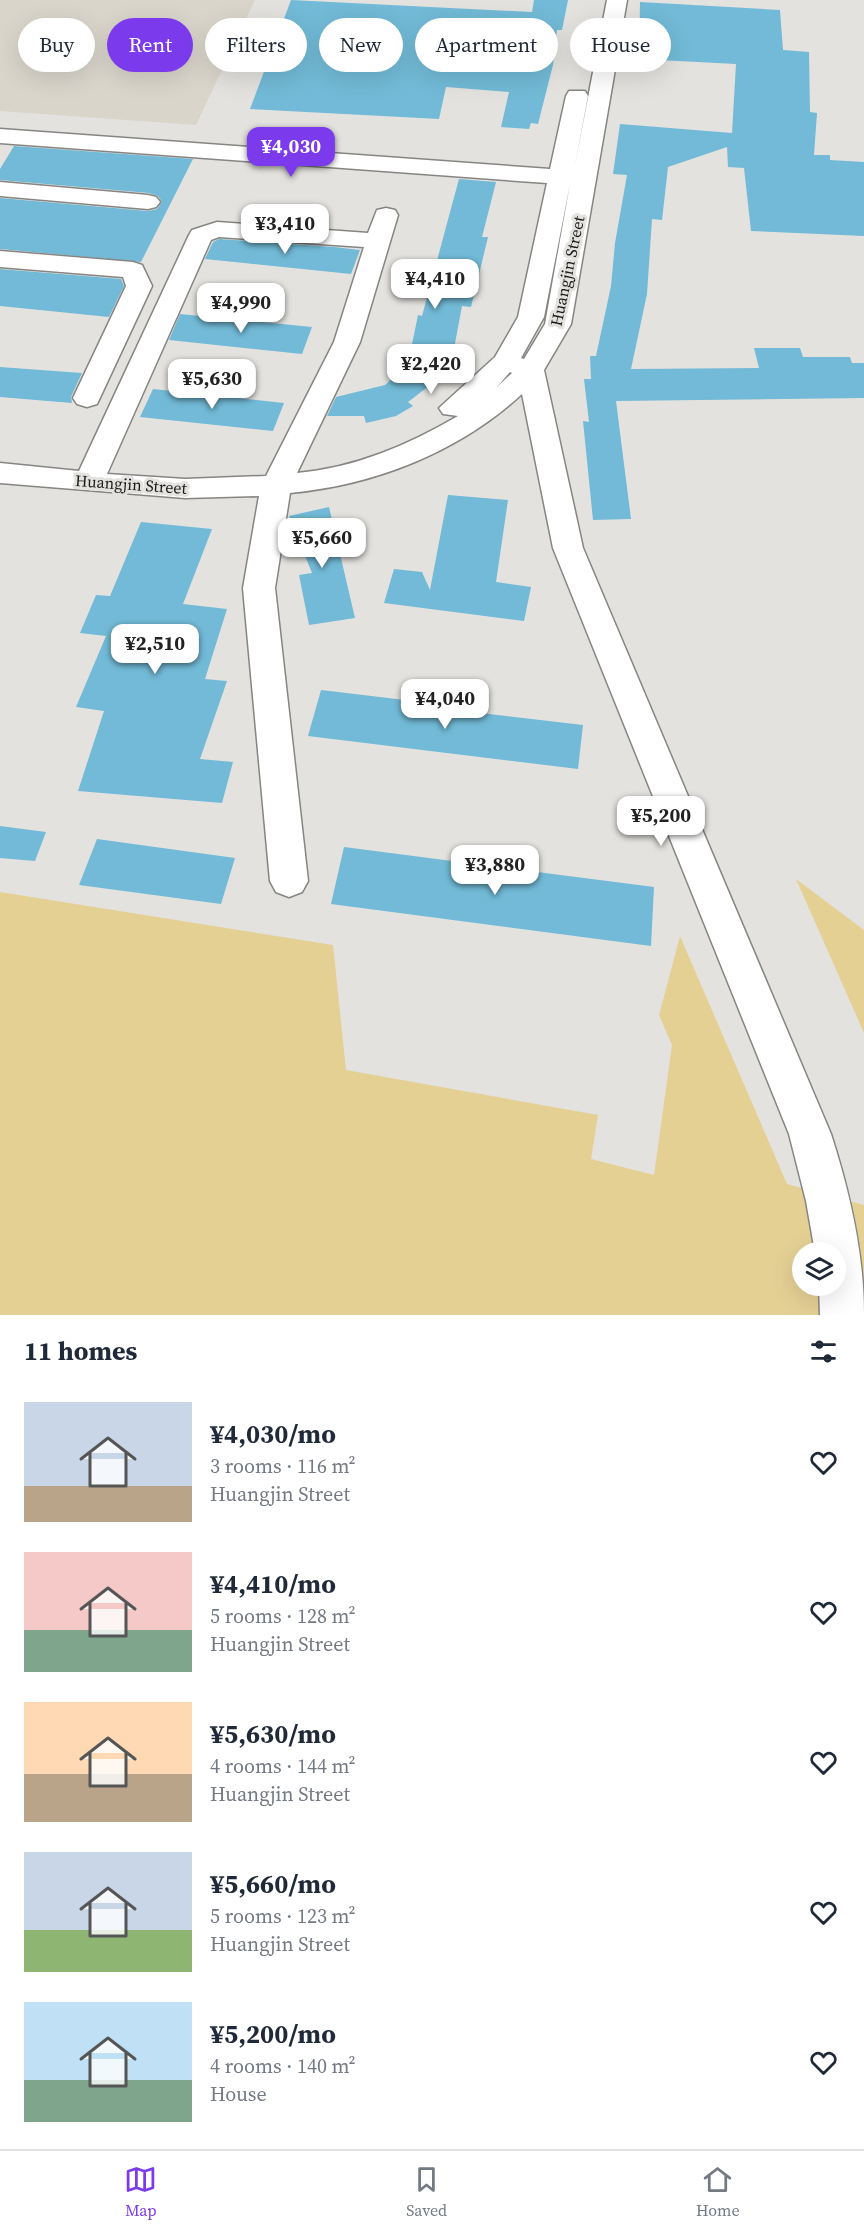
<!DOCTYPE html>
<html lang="en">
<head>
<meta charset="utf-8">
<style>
  :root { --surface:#fff; --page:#f6f6f7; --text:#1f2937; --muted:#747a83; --line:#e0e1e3; --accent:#7c3aed }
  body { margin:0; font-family:"Source Serif 4",serif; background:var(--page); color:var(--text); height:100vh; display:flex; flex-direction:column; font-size:22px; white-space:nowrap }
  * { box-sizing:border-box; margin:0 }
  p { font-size:20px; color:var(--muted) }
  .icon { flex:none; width:33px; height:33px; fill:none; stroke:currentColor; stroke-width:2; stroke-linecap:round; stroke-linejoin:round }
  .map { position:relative; height:1315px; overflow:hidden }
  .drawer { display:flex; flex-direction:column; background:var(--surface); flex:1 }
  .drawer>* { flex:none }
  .hud { position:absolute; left:18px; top:18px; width:828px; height:54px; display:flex; gap:12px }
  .controls { position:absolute; left:792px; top:1242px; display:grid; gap:12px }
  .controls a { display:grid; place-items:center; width:54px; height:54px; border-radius:50%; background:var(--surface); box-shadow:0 6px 24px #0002; font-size:30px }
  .price { position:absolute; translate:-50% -51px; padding:0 14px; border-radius:12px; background:#fff; color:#222; font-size:20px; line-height:39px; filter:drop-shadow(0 2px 3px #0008) }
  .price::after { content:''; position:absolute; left:50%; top:36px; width:18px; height:14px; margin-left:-9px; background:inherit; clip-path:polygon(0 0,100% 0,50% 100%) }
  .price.active { background:var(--accent); color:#fff }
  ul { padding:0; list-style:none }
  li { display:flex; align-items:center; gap:18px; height:150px; padding:0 24px }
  li span { display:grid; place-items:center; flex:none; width:168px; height:120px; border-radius:0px; color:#555 }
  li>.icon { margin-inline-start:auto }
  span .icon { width:72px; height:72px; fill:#fffc; stroke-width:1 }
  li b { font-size:26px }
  h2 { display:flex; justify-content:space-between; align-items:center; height:72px; padding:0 24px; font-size:26px }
  .tag { padding:0 21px; border-radius:27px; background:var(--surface); box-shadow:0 6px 24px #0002; font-size:21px; line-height:54px }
  .tag.active { background:var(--accent); color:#fff }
  .dock { display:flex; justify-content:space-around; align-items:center; height:84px; border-top:2px solid var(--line); background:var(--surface); font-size:16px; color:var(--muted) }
  .dock a { display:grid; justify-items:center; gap:3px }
  .dock .active { color:var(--accent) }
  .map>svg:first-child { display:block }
  .built { fill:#d9d5cb }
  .green { fill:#e5d094; fill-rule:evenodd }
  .building { fill:#72bad7 }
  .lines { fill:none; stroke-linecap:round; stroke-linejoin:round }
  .minor-casing { stroke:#868582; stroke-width:3 }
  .minor { fill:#fff; fill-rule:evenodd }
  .labels { text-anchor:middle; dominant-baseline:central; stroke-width:6; stroke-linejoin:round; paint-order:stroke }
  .street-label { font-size:16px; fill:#1a1a19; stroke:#e3e2df }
</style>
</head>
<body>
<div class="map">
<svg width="864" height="1315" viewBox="0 0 864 1315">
  <rect width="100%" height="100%" fill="#e3e2df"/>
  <path class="built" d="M0 0H255L196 125 0 111Z"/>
  <path class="green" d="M796 879 864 930V1033Z
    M0 892 333 945 346 1070 598 1115 591 1159 654 1175 672 1045 659 1015 680 936 787 1184 864 1205V1315H0ZM802 1252H836V1286H802Z"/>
  <path class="building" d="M291 0 532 12 534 0H568L562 30H557L553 65 538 124 531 123 529 129 501 127 509 92 446 87 439 119 250 109Z
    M640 2 780 10 783 50 809 52 810 112 817 113 814 155H830V160L864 162V236L751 231 744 168 728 167 727 147 668 167 662 220 652 219 647 294 631 369 759 368 754 348H800L803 357H850L852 363H864V398L616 401 631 519 593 520 583 421 589 422 584 379H591L590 356H596L611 286 615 243 627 175 613 174 620 124 732 133 736 64 639 59Z
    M14 146 193 159 141 262 0 249V198L148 211 157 209 162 202 158 196 149 193 0 180V169Z
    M459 179 496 182 482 237H488L471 307 462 306 450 370 408 402 413 406 396 416 366 423 364 416H327L336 397 385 385 408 364 418 315 422 316Z
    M219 239 334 247 360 250 351 274 205 259 213 242Z
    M0 269 121 279 124 286 109 317 0 306Z
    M180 314 312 327 302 354 169 340Z
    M0 367 82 373 71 397 72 403 0 397Z
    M153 389 284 403 273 431 140 417Z
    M448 495 508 500 496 582 531 587 524 621 384 603 394 569 422 572 430 590Z
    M329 507 355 618 309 625 299 575 312 573 289 516Z
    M141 522 212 529 183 604 227 609 205 679 227 681 200 759 233 762 222 803 78 791 104 711 76 707 106 636 80 633 96 595 110 596Z
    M321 690 405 700V704L583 725 578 769 308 736Z
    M0 826 46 832 35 861 0 858Z
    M97 839 235 858 221 904 79 885Z
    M344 847 654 887 651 946 331 904Z"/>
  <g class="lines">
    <defs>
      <path id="minor" d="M607 0H627L571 324 544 370 583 548 831 1134C850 1193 864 1253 864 1315H820L819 1286H836V1252H815L806 1201 789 1134 553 548 522 394C459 452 375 485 290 493L275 588 308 881 302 892 289 897 276 892 270 881 243 588 259 496 185 498 0 483V463L79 471 189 235 192 230 217 222 368 233 377 210 386 208 395 210 398 215 360 342 297 473C355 468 408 445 458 416L443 414 439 408 495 357 518 317 547 183 0 143V129L550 169 566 96 569 91H585L588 96 574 170ZM570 184 545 324 524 359 521 358 544 317ZM219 237 364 247 334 342 266 476 185 479 107 474 211 240ZM510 372 512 373 497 387Z
        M0 182 148 195 156 197 160 202 156 207 148 209 0 196Z
        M0 251 133 262 142 265 152 286 97 404 87 407 77 404 73 398 126 286 123 277 0 267Z"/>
    </defs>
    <use href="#minor" class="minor-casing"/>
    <use href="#minor" class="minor"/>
  </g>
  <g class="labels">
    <g class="street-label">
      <text transform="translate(567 271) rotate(-78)">Huangjin Street</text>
      <text transform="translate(131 484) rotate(4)">Huangjin Street</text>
    </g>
  </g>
</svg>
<div class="controls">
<a><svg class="icon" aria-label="layers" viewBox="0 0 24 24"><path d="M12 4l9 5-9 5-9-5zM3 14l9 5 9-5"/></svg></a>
</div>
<b class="price active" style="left:291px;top:178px">¥4,030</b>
<b class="price" style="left:285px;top:255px">¥3,410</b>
<b class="price" style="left:435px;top:310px">¥4,410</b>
<b class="price" style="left:241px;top:334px">¥4,990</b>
<b class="price" style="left:431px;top:395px">¥2,420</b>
<b class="price" style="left:212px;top:410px">¥5,630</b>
<b class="price" style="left:322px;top:569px">¥5,660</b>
<b class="price" style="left:155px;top:675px">¥2,510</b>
<b class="price" style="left:445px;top:730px">¥4,040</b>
<b class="price" style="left:661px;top:847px">¥5,200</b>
<b class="price" style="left:495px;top:896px">¥3,880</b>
<div class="hud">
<a class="tag">Buy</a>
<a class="tag active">Rent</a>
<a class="tag">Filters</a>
<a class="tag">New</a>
<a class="tag">Apartment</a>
<a class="tag">House</a>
</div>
</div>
<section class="drawer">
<h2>11 homes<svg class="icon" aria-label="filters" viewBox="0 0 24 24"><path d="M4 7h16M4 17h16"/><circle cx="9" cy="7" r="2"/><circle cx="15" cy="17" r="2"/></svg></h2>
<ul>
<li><span style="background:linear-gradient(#c9d6e8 70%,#b9a48a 0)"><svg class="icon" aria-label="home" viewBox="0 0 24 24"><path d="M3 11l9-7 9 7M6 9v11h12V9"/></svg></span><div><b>¥4,030/mo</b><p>3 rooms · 116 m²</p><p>Huangjin Street</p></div><svg class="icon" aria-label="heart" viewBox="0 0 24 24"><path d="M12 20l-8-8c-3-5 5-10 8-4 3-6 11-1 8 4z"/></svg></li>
<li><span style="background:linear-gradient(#f6c9c9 65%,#7fa58c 0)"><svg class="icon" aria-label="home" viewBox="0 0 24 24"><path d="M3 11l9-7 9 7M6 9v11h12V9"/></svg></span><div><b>¥4,410/mo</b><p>5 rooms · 128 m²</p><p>Huangjin Street</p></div><svg class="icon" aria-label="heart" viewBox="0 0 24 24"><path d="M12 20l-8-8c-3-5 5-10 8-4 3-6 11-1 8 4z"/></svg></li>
<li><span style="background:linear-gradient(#ffd9b3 60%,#b9a48a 0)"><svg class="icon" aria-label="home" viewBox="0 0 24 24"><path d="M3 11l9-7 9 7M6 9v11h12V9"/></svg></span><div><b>¥5,630/mo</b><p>4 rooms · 144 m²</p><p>Huangjin Street</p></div><svg class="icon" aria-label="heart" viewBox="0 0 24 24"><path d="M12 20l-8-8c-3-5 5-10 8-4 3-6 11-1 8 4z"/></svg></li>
<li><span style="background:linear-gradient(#c9d6e8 65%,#8fb573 0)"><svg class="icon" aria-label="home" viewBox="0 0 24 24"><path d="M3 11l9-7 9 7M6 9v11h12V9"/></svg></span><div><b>¥5,660/mo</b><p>5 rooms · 123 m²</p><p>Huangjin Street</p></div><svg class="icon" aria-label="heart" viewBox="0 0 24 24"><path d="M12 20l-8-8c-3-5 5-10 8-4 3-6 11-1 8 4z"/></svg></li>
<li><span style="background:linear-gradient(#bfe0f5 65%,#7fa58c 0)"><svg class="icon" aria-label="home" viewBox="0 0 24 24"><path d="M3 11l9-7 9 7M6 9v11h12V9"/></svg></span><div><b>¥5,200/mo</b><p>4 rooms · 140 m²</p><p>House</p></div><svg class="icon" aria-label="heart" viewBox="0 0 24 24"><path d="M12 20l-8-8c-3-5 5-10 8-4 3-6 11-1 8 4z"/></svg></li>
</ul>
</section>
<nav class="dock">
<a class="active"><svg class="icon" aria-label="map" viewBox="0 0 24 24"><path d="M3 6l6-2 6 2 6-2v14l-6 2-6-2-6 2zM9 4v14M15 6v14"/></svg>Map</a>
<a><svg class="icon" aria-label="saved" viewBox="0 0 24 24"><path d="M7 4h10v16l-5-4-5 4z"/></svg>Saved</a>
<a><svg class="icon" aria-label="home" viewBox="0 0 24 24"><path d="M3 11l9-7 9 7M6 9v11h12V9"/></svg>Home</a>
</nav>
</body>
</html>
